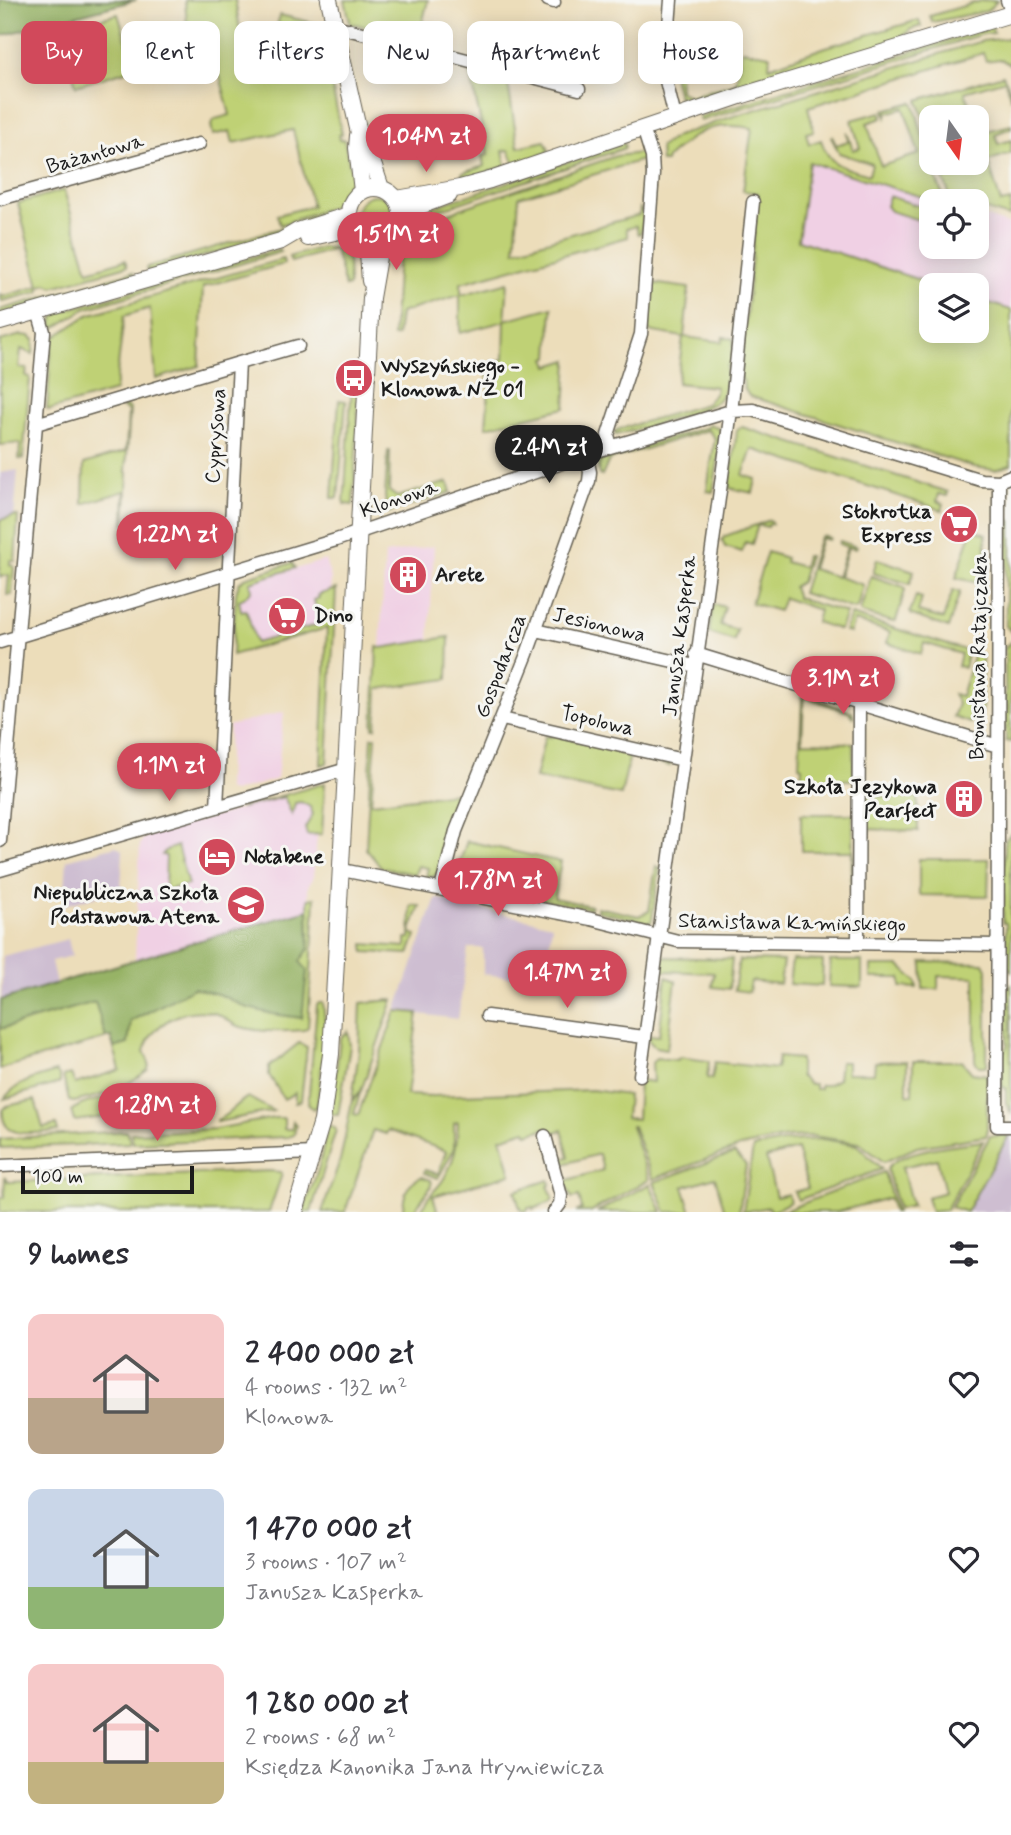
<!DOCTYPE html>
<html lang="en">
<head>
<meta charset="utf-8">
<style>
  :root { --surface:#fff; --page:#f2f2f3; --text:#2b2b33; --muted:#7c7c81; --accent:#d1495b }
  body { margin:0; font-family:Mynerve,sans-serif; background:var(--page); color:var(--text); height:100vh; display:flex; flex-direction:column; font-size:26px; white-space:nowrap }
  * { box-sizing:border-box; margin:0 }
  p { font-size:23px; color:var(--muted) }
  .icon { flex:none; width:38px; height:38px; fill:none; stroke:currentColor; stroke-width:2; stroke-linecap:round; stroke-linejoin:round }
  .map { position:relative; height:1212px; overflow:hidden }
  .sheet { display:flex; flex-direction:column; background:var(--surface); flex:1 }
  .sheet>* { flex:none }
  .top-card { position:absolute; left:21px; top:21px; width:970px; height:63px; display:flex; gap:14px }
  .needle { width:46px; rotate:166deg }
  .buttons { position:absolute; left:919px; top:105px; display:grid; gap:14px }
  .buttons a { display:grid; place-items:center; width:70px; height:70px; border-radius:14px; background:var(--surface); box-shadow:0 4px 18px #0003; font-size:35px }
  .scale { position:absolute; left:21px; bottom:18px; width:173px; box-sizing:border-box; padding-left:7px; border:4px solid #1c1c1c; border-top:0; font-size:19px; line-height:24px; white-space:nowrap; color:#1c1c1c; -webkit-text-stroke:5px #f6f6f2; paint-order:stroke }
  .price { position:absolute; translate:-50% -60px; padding:0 16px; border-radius:24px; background:var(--accent); color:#fff; font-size:23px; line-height:46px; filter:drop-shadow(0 2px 4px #0008) }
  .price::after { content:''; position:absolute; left:50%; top:42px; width:21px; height:16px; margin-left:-10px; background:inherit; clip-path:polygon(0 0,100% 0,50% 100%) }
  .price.current { background:#222; color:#fff }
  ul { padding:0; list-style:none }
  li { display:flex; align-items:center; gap:21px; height:175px; padding:0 28px }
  li span { display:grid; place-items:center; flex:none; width:196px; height:140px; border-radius:14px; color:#555 }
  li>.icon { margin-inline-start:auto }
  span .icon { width:84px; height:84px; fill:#fffc; stroke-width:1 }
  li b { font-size:30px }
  h2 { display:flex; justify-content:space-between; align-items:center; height:84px; padding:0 28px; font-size:30px }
  .tag { padding:0 24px; border-radius:14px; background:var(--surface); box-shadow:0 4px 18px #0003; font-size:24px; line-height:63px }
  .tag.current { background:var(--accent); color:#fff }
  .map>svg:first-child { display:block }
  .built { fill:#f0d0e4 }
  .industrial { fill:#cebed1 }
  .green { fill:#bfd175; stroke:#6e7648; stroke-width:2 }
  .forest { fill:#97b366; stroke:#5a6841; stroke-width:2 }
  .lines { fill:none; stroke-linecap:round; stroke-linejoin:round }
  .minor-casing { stroke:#656053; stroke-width:15 }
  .tertiary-casing { stroke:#656053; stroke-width:18 }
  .minor { stroke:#fff; stroke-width:12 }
  .tertiary { stroke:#fff; stroke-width:16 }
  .labels { text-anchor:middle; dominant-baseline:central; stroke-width:6; stroke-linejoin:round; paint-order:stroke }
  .street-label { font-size:21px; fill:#1c1c1c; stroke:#f6f6f2 }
  .poi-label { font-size:21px; font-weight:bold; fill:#1c1c1c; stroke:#f6f6f2; text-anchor:start }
</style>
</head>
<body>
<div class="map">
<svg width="1011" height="1212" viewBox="0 0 1011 1212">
  <rect width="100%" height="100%" fill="#f6f6f2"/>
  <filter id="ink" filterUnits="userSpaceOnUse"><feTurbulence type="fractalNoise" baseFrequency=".0143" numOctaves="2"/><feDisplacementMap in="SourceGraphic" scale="14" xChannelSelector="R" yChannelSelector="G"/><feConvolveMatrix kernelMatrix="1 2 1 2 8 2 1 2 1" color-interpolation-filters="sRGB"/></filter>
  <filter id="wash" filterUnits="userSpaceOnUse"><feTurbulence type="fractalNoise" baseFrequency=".00686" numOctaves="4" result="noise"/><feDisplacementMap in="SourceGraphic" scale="28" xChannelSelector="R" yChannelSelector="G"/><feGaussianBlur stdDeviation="1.57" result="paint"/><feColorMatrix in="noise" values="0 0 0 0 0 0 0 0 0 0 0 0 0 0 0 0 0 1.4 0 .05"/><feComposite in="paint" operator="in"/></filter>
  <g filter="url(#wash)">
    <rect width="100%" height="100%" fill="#ecddba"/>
    <path class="built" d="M809 162 935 201H931V247H976L977 214 1011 225V310L977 299 976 285H935L798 240Z
      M434 546 429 641 380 649 385 554Z
      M325 560 331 578 328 628 232 655 236 593 240 586Z
      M284 712 277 779 233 792 227 790 229 726Z
      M313 788 321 795 313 879 308 886V910L135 960 140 845 143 839 149 835Z"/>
    <path class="industrial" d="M18 470 14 518 0 520V473Z
      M116 846 123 851 121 890 64 905 67 860Z
      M436 898 552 925 544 981 483 974V948H468L458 1019 396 1011Z
      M68 939 72 956 51 961 56 984 1 1000 3 956Z
      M1009 1135H1011V1212H966Z"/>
    <path class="green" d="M185 0H235L241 36 277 26 280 15 318 24 328 67 324 69 326 73H329L342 134 339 135 340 140 344 139 352 175 351 180 336 205 280 225 277 215 312 206 293 130 233 143 230 131 213 135 211 125 215 119 230 115 212 45 189 51Z
      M345 0H428L418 41 355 24 351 26Z
      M984 0 997 1 987 11 932 22 930 16Z
      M118 14 135 68 76 86 62 29Z
      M919 20 921 26 909 30V32L889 43 694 104 678 96 674 80 675 56 678 57 680 89 682 93 690 96 736 83 742 50 770 55 769 67 826 47Z
      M992 27 994 33 983 34 700 121 699 117Z
      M1008 38 1011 42V65L1000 59 986 61 983 53 808 107 814 131 806 133 809 144 821 140C830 168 844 167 869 175L872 164 839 153 831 137 832 136 836 145 848 141 847 132 853 150 860 148 852 120 881 112 882 118 867 123 881 166 919 154 904 108 887 113 886 117 884 110 913 102C921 125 934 185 947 201H935L809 162 798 240 935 285H931V331H976L977 299 1011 310V465L995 470 974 467 749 396 744 388 743 380 740 379 758 193 743 191 752 128C711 121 697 131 667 158L666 162H661L660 147 677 136 731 117 982 41Z
      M469 68 507 77 518 147 545 141 549 150 547 153 517 163 514 162 509 150 503 151 506 164 504 167 465 179 463 177 462 173 484 166 482 156 488 155Z
      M1003 75 1011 91V100L1005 80 965 92 973 117H931V141L918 100Z
      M1011 125V128L995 134 998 144 1011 140V153L988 161 1001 203 1011 201 1009 217 977 207 976 201H958L951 198 941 173 979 161 977 152V129L978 133Z
      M624 143 625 148 433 212 428 209Z
      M640 153 646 157V199L641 202 643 174 642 160 519 197 515 250 639 215 640 208 644 214 641 233 638 234 636 226 626 229 628 237 461 283V295L508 282 505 320 552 307 549 357 546 358 549 366 568 360 565 408 486 427 489 384 487 375 492 373 490 363 504 359 505 321 460 333V295L400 313 397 336 393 337 398 257 421 222 424 224 457 210 616 156Z
      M64 190 88 271 125 260 127 266 53 287 47 284 41 286 39 292 2 301 0 298V293L1 297 39 286 18 203Z
      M357 213a18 18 0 1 1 36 0a18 18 0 1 1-36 0Z
      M889 196 931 210V224L890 211 886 206Z
      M324 212 327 215 271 236 149 272 146 269 147 267 281 228Z
      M323 247 335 249 348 259 349 286 345 287 335 249 291 262 289 257Z
      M279 249 281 252 85 309 50 331 54 318 59 312Z
      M283 259 284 264 203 287 199 366 156 379 150 308 124 316 115 391 49 410 47 409 52 339 88 315Z
      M132 272 134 273 132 277 0 315V310Z
      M652 283 689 288 684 337 722 342 723 337 734 339 731 366H727C726 377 726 389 720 398 708 413 637 429 616 435L614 433 616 430 706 404 715 393 716 387 677 383 683 337 648 331Z
      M21 335 30 336 34 340 33 354 21 349 19 368 27 369 26 376 30 377 23 459H19L20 443 0 445V341Z
      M352 384H356L358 417 353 505 344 504Z
      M339 400 346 401 338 498H332Z
      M125 406 130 409 126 471 128 473 125 523H124L125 491 83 504 84 464 126 451 128 411 121 407Z
      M709 424 718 428 722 435 713 492 707 491 715 438 708 430 609 460 602 476 599 475 598 463 604 457 708 427Z
      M742 427 948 492 947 496 939 494 937 501 944 504 942 510 752 449 743 475 756 479 753 493 729 488 737 430Z
      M388 451H390L389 491 397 497 448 482 451 492 387 513 385 496Z
      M14 516H18L15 561 10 560V565L14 566 12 595H7L9 575 0 577V520Z
      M1006 518 1011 521V632L1006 626Z
      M770 520 772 524H769L768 527 758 525 752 544 745 542 742 552 725 547 722 540 725 536Z
      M970 528 986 534 985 584 956 578 971 533 969 531Z
      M822 536 830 538 829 540 821 538 812 569 837 577 847 547 839 544 840 541 857 547 856 549 848 547 839 577 863 585 857 608 854 609 802 593 820 537Z
      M767 552 786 558 785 562 803 567 806 556H809L801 582 793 587 797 598 846 613 840 630 816 622 819 610 784 598 779 611 751 603Z
      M877 559 914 571 910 584 873 573Z
      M292 563 295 568 250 582 252 590 244 598 239 600 241 611 246 610 247 612 256 643 320 624 314 600 319 598 318 595 336 589 327 763 321 765 327 628 232 655 236 593 239 583 245 578Z
      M871 576 904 587 905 590 896 621 893 622 862 613 860 611Z
      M953 590 960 592 948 628 912 615 910 612 916 596 922 598 918 612 943 619Z
      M713 604 725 607 720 625 737 630 734 641 709 633Z
      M851 615 968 651 964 668 958 666 961 654 924 643 921 654 887 643 890 632 854 621 850 633 845 631Z
      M449 637 448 679 378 689 376 728H373L377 647 381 648Z
      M1011 642V742L1006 741 1005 650 1006 646Z
      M974 653 982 655V713L970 723 953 717 958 704 953 694 961 696Z
      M806 695 852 712 854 718 848 712 804 697 802 742 853 743 854 780 801 779 802 767 799 766 802 697Z
      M550 734 671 762 670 766 630 755 621 795 535 778 545 736 551 737Z
      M372 737H376L371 803 466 792 439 875 426 877 428 868 418 866 415 874 382 868 366 849Z
      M325 783 322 834 307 835 305 828 313 814 310 807 301 802 295 803 292 815 284 797 240 808Z
      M867 796 918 797V831L866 829Z
      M801 814H853L854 898 851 900 852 851H801Z
      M1011 834V971L1006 967V923H1003L1005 840Z
      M467 841 561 862 554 898 591 906 589 909 456 882 449 877 451 869 457 870Z
      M177 846 188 885 165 890 166 856 162 855 166 850Z
      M919 859H989L988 896 919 895Z
      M656 866 660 868 652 920 650 923 597 911V907L639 916 649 911Z
      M315 898 308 1027 304 1030C283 1032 258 1033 238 1026 230 1023 224 1016 214 1013 185 1006 153 1022 144 1051L149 1063 148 1070 117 1091 74 1102 69 1101 63 1076 71 1074 75 1084 120 1070 111 1037 0 1069V1029L309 940 308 899Z
      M411 905 420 906 410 933 416 935 409 954 364 952V944L406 947V938H410Z
      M660 957 732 959 729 989 712 987 714 973 662 971 659 969Z
      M739 960 783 961 780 984 751 981 749 992 734 990Z
      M792 960 823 961 822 986 789 984Z
      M830 961H862V987L829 986Z
      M922 962 984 963 987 969V1066H979L975 1061V977L938 976V989H923Z
      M871 966H900L916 981 917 988 901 987V978H871Z
      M666 977 676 981 667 1049 655 1047 649 1041 650 1035 659 1036Z
      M1011 985V1113L1006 1104V1088L1002 1087V1054L1007 1046V1001L1002 990Z
      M393 1000 361 1091 352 1099 359 1051 361 1003Z
      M319 1003H323L326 1031 317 1106 313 1109 308 1104 317 1005Z
      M396 1011 418 1013 407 1095 433 1096 592 1090 628 1095 626 1118 637 1119 639 1080 653 1082 652 1063 656 1058 678 1060 679 1057 709 1061 707 1078 712 1079 715 1062 776 1069 778 1057 800 1059V1076L809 1084H815V1089H820V1085H827L838 1079 840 1062H847V1073H874L875 1062 907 1061V1094L912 1095 913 1061H962L972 1073 987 1075V1133L986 1136 917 1147 884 1162 859 1143 812 1136 787 1137 740 1147 653 1179 633 1126H631L649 1180 590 1212H576L582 1209 579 1196 572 1198 564 1181 603 1170 599 1154 557 1166V1160L569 1157 562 1130 550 1134 546 1128 528 1134 526 1130 501 1138 511 1174 433 1196 438 1212H422C423 1199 436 1191 443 1180 455 1160 457 1146 458 1122L454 1123V1149L438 1178 424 1173 425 1170 438 1174 446 1151 388 1130 386 1134 373 1130 345 1212H322L341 1157 352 1101 360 1093 354 1114 358 1115Z
      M348 1031 350 1046 338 1115 331 1114 340 1039Z
      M299 1043 307 1047 301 1100 295 1103V1093L284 1099 269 1075V1067Z
      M56 1072 60 1077V1083L4 1099C16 1082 36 1078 56 1072Z
      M157 1094 163 1102 160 1109 116 1126 112 1116 74 1121 71 1111C88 1096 134 1095 157 1094Z
      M248 1097 273 1111 217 1122V1120C231 1114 238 1102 248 1097Z
      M35 1100 43 1128 56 1125 58 1131C38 1132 0 1142 3 1110L7 1106Z
      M274 1118H284V1129H292L293 1121 296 1125 294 1135 288 1137 133 1143 131 1133 215 1129Z
      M328 1125 334 1127 336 1130 311 1212H303L319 1167Z
      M125 1131 128 1133 130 1143 0 1148V1139Z
      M1009 1135 966 1212 951 1207 990 1136Z
      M823 1139 857 1145 882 1169 798 1200 794 1192 808 1188 797 1149 766 1158 776 1197 788 1194 790 1202 771 1212 769 1207 743 1212 753 1148 787 1141Z
      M983 1141 946 1210 931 1212 927 1197 945 1192 937 1159 902 1167 912 1206 898 1209 887 1169C899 1149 960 1144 983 1141Z
      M734 1153 746 1165 739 1212H725L715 1177 683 1187 691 1212H666L654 1182Z
      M269 1171 280 1172 282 1174 269 1212H0V1197H4L5 1178 9 1182Z
      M884 1172 896 1212H893L889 1198 837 1212H781Z
      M422 1177 431 1180 432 1185 413 1212H403C403 1197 406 1181 422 1177Z
      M549 1180 550 1185 548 1186 553 1197 551 1202 533 1209V1207L528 1208V1210L523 1211 520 1209 515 1191Z
      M650 1184 662 1212H597Z"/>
    <path class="forest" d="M0 0H136L0 36Z
      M308 910 309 949 300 961 307 971 302 1018 272 1014 245 1007 221 995 194 988 131 1021 128 1044 114 1048 111 1037 106 1038 95 1002 0 1029 1 1000 194 942Z"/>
  </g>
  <g filter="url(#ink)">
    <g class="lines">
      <defs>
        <path id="minor" d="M548 0 554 2
          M671 0 665 77 675 117
          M1007 0 1011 12
          M335 26 579 89
          M0 199 199 144
          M239 363 298 346
          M36 424 239 363 217 807
          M611 446 608 435 641 334 653 174 652 157 643 128
          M999 481 997 1126H1011
          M536 630 695 666
          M0 642 336 540 600 450 731 411 753 410 981 480 999 481 1011 476
          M696 654 998 746
          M502 719 683 760
          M0 841 44 332 38 311
          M0 870 347 769
          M342 870 591 919 678 941 997 945
          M441 889 456 831 527 654 589 481 590 472 586 454
          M858 943 859 704
          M487 1016 644 1037
          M640 1075 732 403 753 202
          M545 1136 561 1196 560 1204 554 1212
          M0 1166 314 1153"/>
        <path id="tertiary" d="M329 0 359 133 367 146 381 188
          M358 135 357 148 362 191
          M349 214a26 26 0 1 1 52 0a26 26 0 1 1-52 0Z
          M397 199 460 188 490 180 743 95 1011 14
          M402 213 449 195
          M308 238 353 228
          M367 239 370 281
          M0 322 281 241 298 231 349 215
          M295 1212 322 1121 331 1054 371 298 381 240"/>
      </defs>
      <use href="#minor" class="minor-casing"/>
      <use href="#tertiary" class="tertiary-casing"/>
      <use href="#minor" class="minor"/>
      <use href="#tertiary" class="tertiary"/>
    </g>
  </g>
  <defs>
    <symbol id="bus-disc" viewBox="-11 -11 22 22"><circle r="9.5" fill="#d1495b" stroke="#f6f6f2"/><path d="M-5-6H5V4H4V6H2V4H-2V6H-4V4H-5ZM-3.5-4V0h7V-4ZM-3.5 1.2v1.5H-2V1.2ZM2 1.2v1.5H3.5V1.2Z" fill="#fff"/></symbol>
    <symbol id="supermarket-disc" viewBox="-11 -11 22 22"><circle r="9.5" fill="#d1495b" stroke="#f6f6f2"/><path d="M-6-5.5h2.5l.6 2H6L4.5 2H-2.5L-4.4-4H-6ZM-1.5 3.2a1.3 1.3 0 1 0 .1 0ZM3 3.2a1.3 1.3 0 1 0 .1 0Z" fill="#fff"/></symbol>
    <symbol id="building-disc" viewBox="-11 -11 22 22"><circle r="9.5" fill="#d1495b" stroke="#f6f6f2"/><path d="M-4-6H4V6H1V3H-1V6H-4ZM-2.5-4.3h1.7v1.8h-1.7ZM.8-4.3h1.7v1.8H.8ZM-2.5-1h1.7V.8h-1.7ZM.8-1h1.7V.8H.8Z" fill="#fff"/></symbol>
    <symbol id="hotel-disc" viewBox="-11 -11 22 22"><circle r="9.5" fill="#d1495b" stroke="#f6f6f2"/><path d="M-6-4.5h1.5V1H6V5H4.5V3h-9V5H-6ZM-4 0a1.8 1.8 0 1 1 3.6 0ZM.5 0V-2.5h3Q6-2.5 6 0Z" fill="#fff"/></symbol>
    <symbol id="school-disc" viewBox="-11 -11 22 22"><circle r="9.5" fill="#d1495b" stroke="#f6f6f2"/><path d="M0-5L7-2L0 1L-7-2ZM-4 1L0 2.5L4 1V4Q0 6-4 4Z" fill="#fff"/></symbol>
  </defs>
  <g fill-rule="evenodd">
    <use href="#bus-disc" x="332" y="356" width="44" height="44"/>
    <use href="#supermarket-disc" x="937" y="502" width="44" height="44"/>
    <use href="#building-disc" x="386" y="553" width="44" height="44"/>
    <use href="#supermarket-disc" x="265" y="594" width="44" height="44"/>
    <use href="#building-disc" x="942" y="777" width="44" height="44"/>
    <use href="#hotel-disc" x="195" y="835" width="44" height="44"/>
    <use href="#school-disc" x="224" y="883" width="44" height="44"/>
  </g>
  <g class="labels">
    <g class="street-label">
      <text transform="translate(95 154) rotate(-16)">Bażantowa</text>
      <text transform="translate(216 436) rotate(-86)">Cyprysowa</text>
      <text transform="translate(399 499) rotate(-19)">Klonowa</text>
      <text transform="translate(599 625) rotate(13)">Jesionowa</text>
      <text transform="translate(680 636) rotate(-83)">Janusza Kasperka</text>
      <text transform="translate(979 656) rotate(-89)">Bronisława Ratajczaka</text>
      <text transform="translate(501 666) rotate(-69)">Gospodarcza</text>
      <text transform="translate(597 721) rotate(13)">Topolowa</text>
      <text transform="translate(792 923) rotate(1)">Stanisława Kamińskiego</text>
    </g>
    <g class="poi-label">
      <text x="381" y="366">Wyszyńskiego -<tspan x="381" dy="24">Klonowa NŻ 01</tspan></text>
      <text x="932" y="512" text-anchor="end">Stokrotka<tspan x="932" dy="24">Express</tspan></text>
      <text x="435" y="575">Arete</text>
      <text x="314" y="616">Dino</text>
      <text x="937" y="787" text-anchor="end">Szkoła Językowa<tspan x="937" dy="24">Pearfect</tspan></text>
      <text x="244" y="857">Notabene</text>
      <text x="219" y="893" text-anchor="end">Niepubliczna Szkoła<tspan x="219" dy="24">Podstawowa Atena</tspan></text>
    </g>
  </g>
</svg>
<div class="buttons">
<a><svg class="needle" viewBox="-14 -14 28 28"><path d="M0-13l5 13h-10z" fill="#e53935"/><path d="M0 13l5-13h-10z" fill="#7c7c81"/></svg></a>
<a><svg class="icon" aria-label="locate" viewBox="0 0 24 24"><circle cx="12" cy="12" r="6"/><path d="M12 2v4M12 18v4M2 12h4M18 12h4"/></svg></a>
<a><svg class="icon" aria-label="layers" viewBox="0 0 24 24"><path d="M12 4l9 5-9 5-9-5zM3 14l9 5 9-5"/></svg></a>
</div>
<div class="scale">100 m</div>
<b class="price" style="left:426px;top:174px">1.04M zł</b>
<b class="price" style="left:396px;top:272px">1.51M zł</b>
<b class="price current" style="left:549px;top:485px">2.4M zł</b>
<b class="price" style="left:175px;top:572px">1.22M zł</b>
<b class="price" style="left:843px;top:716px">3.1M zł</b>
<b class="price" style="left:169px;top:803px">1.1M zł</b>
<b class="price" style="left:498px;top:918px">1.78M zł</b>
<b class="price" style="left:567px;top:1010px">1.47M zł</b>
<b class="price" style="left:157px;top:1143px">1.28M zł</b>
<div class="top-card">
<a class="tag current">Buy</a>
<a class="tag">Rent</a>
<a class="tag">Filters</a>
<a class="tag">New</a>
<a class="tag">Apartment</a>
<a class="tag">House</a>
</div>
</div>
<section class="sheet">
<h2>9 homes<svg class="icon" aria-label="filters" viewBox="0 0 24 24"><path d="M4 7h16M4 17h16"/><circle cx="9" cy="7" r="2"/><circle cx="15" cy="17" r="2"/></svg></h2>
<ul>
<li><span style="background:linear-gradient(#f6c9c9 60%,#b9a48a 0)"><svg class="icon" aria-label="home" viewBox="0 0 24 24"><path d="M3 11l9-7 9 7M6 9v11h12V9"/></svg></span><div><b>2 400 000 zł</b><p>4 rooms · 132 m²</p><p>Klonowa</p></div><svg class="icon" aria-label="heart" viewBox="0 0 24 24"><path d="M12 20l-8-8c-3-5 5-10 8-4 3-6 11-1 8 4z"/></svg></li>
<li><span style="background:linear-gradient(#c9d6e8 70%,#8fb573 0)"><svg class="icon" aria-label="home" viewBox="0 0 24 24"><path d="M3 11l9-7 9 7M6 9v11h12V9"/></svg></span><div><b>1 470 000 zł</b><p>3 rooms · 107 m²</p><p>Janusza Kasperka</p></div><svg class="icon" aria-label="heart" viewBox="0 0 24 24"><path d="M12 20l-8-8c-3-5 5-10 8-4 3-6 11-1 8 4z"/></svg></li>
<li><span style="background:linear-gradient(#f6c9c9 70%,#c2b280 0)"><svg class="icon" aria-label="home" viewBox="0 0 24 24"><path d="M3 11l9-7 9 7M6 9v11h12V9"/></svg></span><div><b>1 280 000 zł</b><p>2 rooms · 68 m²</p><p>Księdza Kanonika Jana Hryniewicza</p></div><svg class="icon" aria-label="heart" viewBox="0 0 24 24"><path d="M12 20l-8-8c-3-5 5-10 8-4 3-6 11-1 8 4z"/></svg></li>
</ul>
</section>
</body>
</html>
